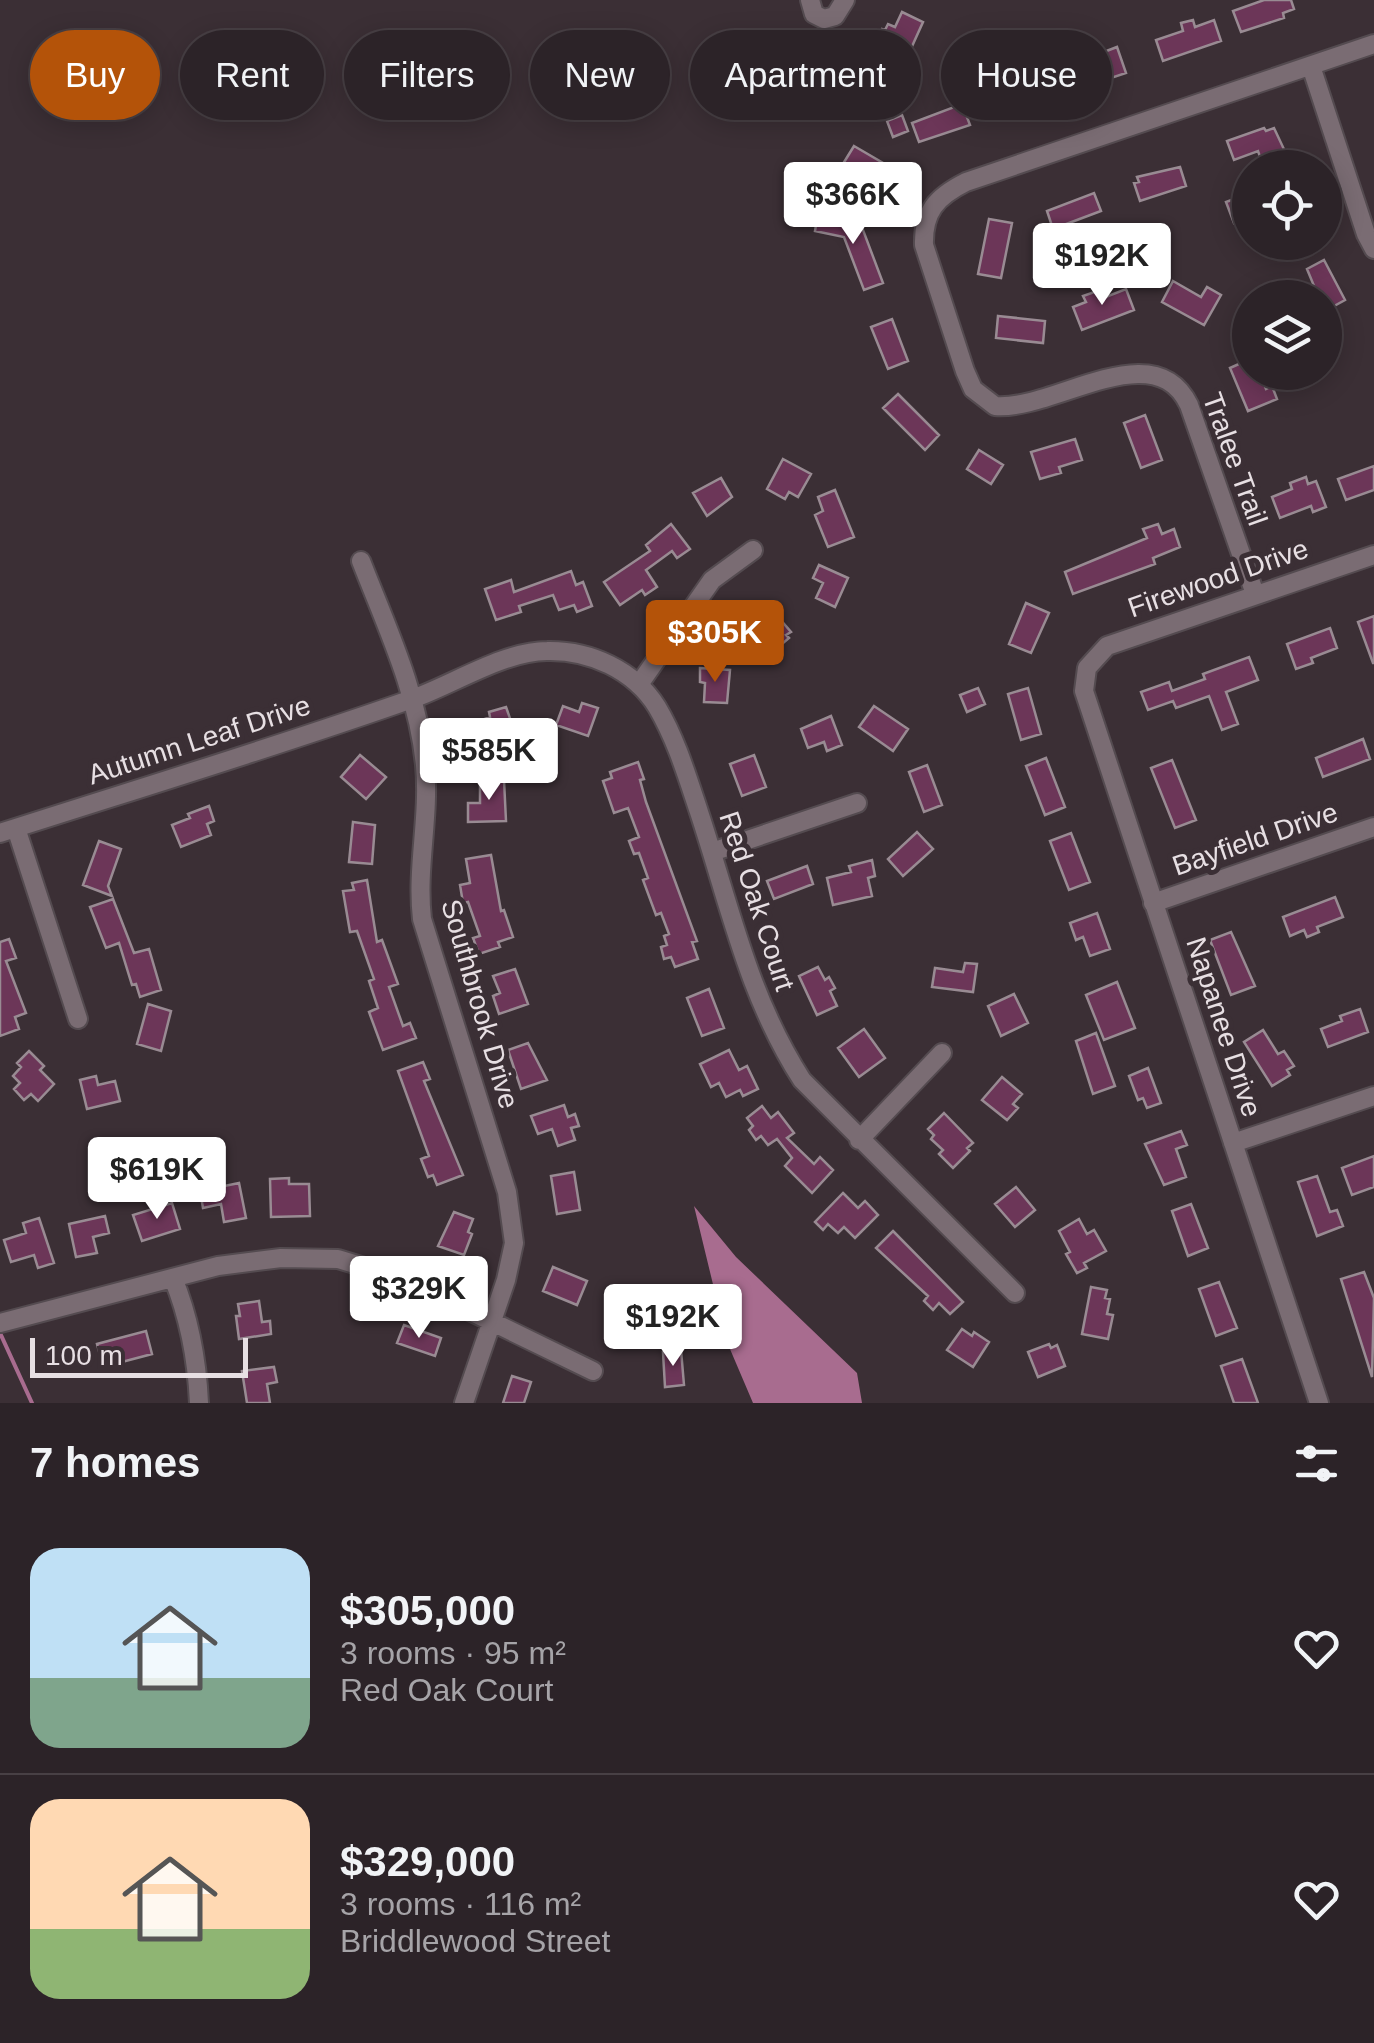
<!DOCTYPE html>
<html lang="en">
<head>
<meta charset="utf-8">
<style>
  :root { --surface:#2c2328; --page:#342b30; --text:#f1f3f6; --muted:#a6a4a8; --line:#484045; --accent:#b45309 }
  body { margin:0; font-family:Helvetica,sans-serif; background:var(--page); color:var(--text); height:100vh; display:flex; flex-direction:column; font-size:38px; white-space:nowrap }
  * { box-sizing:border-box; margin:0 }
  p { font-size:32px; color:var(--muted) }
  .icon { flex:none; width:55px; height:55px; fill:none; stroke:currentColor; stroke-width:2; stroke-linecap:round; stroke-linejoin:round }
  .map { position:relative; height:1403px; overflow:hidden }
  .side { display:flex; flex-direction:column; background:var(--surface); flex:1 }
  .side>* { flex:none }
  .top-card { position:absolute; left:30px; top:30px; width:1315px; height:90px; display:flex; gap:20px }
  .tools { position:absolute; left:1232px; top:150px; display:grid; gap:20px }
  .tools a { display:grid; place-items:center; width:110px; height:110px; border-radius:50%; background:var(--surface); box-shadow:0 5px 25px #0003,0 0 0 2px var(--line); font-size:50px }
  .scale { position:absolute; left:30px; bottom:25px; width:218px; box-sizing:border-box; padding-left:10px; border:5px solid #e7dfe3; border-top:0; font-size:28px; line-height:35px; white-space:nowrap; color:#e7dfe3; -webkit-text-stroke:8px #3b2f35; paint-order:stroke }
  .price { position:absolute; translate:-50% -85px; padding:0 22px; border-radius:10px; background:#fff; color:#222; font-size:32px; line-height:65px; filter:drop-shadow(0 2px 5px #0008) }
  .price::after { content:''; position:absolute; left:50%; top:60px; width:30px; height:22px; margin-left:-15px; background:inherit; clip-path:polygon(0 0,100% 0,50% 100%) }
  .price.selected { background:var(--accent); color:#fff }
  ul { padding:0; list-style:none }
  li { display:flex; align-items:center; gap:30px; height:250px; padding:0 30px }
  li+li { border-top:2px solid var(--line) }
  li span { display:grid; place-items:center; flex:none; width:280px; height:200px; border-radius:30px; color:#555 }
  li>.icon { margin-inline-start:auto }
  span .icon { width:120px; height:120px; fill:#fffc; stroke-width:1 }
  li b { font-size:42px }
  h2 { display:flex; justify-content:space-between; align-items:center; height:120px; padding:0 30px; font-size:42px }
  .pill { padding:0 35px; border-radius:45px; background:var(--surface); box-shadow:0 5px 25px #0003,0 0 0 2px var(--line); font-size:35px; line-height:90px }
  .pill.selected { background:var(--accent); color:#fff }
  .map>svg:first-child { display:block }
  .water { fill:#a86c8f }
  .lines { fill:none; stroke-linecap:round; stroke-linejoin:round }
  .stream { stroke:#a86c8f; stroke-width:4 }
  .building { fill:#6c3658; stroke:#998b93; stroke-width:2.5 }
  .street-casing { stroke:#544b50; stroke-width:22 }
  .street { stroke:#7a6c73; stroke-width:18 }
  .labels { text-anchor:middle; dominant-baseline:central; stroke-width:10; stroke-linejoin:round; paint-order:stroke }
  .street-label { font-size:28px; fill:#e7dfe3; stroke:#3b2f35 }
</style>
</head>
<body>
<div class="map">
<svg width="1374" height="1403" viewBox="0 0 1374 1403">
  <rect width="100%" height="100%" fill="#3b2f35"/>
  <path class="water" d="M694 1206 736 1257 857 1373 862 1403H753L727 1342Z"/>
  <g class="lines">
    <path class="stream" d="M1 1335 32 1403"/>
  </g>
  <path class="building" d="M1264 0H1291L1294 9 1283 13 1284 18 1241 32 1233 11Z
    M902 12 923 22 904 64 873 50 882 29 885 30 888 24 895 27Z
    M1193 20 1195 27 1214 20 1221 41 1163 61 1156 40 1183 31 1181 23Z
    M1035 38 1041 56 1028 60 1039 93 1028 96 1030 100 1002 110 1003 115 991 119 980 89 1005 78 998 54Z
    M768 47 820 72 811 93 790 83 787 90 768 82 770 78 756 71Z
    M1117 47 1126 73 1111 78 1109 73 1077 84 1070 63 1083 59 1081 53 1094 49 1096 55Z
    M962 104 970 125 919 142 912 123Z
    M902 115 908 131 893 137 887 121Z
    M1264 128 1266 131 1274 128 1289 160 1264 168 1258 151 1234 160 1227 141Z
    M854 146 883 163 868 188 875 192 863 211 837 195 847 178 838 172Z
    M1180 167 1186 186 1140 201 1134 183 1139 182 1137 177Z
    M1094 193 1101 211 1053 229 1047 211Z
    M1245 195 1250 216 1234 223 1226 202Z
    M818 214 860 222 883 283 864 290 844 237 815 231Z
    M989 219 1012 223 1001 278 978 274Z
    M1324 260 1345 300 1325 311V298H1319L1307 269Z
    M1173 281 1201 297 1207 287 1221 295 1204 325 1162 302Z
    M1126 289 1134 310 1082 330 1073 307 1086 302 1083 296 1100 290 1103 298Z
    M998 316 1045 321 1043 343 996 338Z
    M892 319 908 361 888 369 871 327Z
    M1250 359V372H1259L1266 389 1272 386 1277 399 1248 411 1230 368Z
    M898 394 939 435 925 450 883 408Z
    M1145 415 1162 460 1141 468 1124 423Z
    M1075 439 1082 460 1059 467 1061 473 1040 479 1031 452Z
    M979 450 1003 465 991 484 967 469Z
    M783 459 811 474 798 497 789 492 785 499 767 489Z
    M1374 466V490L1346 500 1338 479Z
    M1306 477 1308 484 1316 481 1326 507 1313 512 1311 506 1280 518 1272 497 1292 489 1290 483Z
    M721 478 732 497 707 516 693 493Z
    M835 490 854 537 828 547 815 515 823 511 818 497Z
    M671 524 690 549 677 558 672 551 646 570 657 587 645 595 642 590 620 605 604 582 650 551 646 545Z
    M1158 524 1162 534 1174 529 1180 547 1153 558 1155 564 1073 594 1065 572 1147 538 1143 529Z
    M819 565 848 578 835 607 816 598 823 583 813 578Z
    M571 571 576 585 583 582 592 606 577 612 574 605 559 610 553 595 519 606 521 612 496 620 485 589 511 580 514 592Z
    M1026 603 1049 613 1031 653 1009 644Z
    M773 611 791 632 786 635 789 638 768 656 755 641 768 630 761 622Z
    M1374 616V663H1373L1358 622Z
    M1330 628 1337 648 1311 658 1313 663 1296 669 1287 644Z
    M1249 657 1258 680 1226 692 1238 724 1222 730 1209 696 1176 708 1173 701 1148 710 1141 692 1169 682 1172 691 1205 679 1203 674Z
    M700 668 730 670 727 703 704 702 705 683 700 682Z
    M978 688 985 704 967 712 960 695Z
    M1028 688 1041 734 1021 740 1008 694Z
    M582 703 598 708 588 736 556 725 563 706 579 712Z
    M874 706 908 729 893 751 859 727Z
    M506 707 517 738 473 753 463 727 490 717 489 712Z
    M831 716 842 745 827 751 824 742 808 748 801 729Z
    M1363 739 1370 759 1323 777 1316 758Z
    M360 755 386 777 366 799 341 777Z
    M754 755 766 787 742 796 730 764Z
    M1046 758 1065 807 1045 815 1026 766Z
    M1172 760 1196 820 1175 828 1151 768Z
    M638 762 644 779 640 780 646 802 697 941 692 942 698 959 675 967 671 957 664 959 661 947 667 945 664 936 669 934 661 913 656 915 643 880 648 878 639 853 634 854 629 841 639 837 628 808 614 813 603 781 612 778 610 772Z
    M927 765 942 805 924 812 909 772Z
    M504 780 506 821 468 822V803H480V781Z
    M209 806 214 821 207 824 211 835 181 847 172 825 190 818 188 814Z
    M353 822 375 825 372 864 349 862Z
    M917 832 933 849 903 876 888 859Z
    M1071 833 1090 882 1069 890 1050 841Z
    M99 841 121 849 108 886 112 896 83 885Z
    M491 855 501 911 504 910 513 937 498 942 500 947 479 954 473 938 480 936 468 902 463 903 460 885 470 883 466 859Z
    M872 860 875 876 868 878 872 896 833 905 827 878 851 872 849 866Z
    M807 866 813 884 774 899 767 881Z
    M367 880 377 942 382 940 398 984 389 987 403 1026 410 1023 416 1038 383 1050 369 1012 378 1008 369 981 374 979 357 931 350 932 343 891 354 890 352 883Z
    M1335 897 1343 917 1317 927 1319 932 1307 937 1304 930 1290 936 1283 917Z
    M113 899 134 953 149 949 161 990 140 997 136 984 132 985 119 943 106 948 90 907Z
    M1097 913 1110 949 1090 956 1083 937 1076 940 1070 923Z
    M1231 932 1255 986 1231 995 1210 940Z
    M9 939 16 958 6 961 26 1013 15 1017 19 1029 0 1036V942Z
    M965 963 977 964 973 992 932 987 935 968 963 972Z
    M818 967 825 980 829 977 835 988 830 991 837 1006 817 1015 799 976Z
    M515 969 528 1004 499 1014 493 996 500 993 493 976Z
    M1117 982 1135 1028 1104 1040 1086 995Z
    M709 989 724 1028 702 1036 687 998Z
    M1014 994 1028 1023 1001 1036 988 1006Z
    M148 1004 171 1011 161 1051 137 1044Z
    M1360 1009 1368 1032 1328 1047 1321 1029 1342 1021 1340 1016Z
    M864 1029 885 1058 859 1077 838 1048Z
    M1263 1030 1278 1054 1284 1051 1294 1066 1287 1070 1290 1075 1272 1086 1244 1042Z
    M1096 1033 1115 1086 1093 1094 1076 1041Z
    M528 1043 547 1080 521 1089 508 1050Z
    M729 1050 739 1070 747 1066 758 1089 743 1096 740 1090 726 1097 719 1083 711 1087 700 1064Z
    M29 1051 44 1066 40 1070 54 1084 38 1101 31 1094 24 1100 14 1089 20 1083 13 1076 21 1067 17 1063Z
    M423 1062 430 1079 424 1081 463 1175 437 1185 433 1175 428 1177 421 1159 429 1156 398 1071Z
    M1148 1068 1161 1103 1147 1108 1143 1098 1138 1100 1129 1076Z
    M96 1076 98 1085 115 1081 120 1101 87 1109 80 1080Z
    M1002 1077 1022 1094 1013 1104 1018 1108 1007 1120 982 1100Z
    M564 1105 568 1117 575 1114 579 1126 571 1128 575 1140 558 1146 552 1129 538 1134 531 1116Z
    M762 1106 771 1118 778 1112 794 1133 787 1138 814 1164 820 1157 833 1170 812 1193 785 1166 792 1158 777 1139 768 1145 761 1136 756 1140 749 1130 753 1126 747 1118Z
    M944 1113 973 1143 967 1148 970 1151 953 1168 939 1154 943 1150 931 1139 934 1135 928 1129Z
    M1181 1131 1187 1145 1176 1149 1186 1177 1164 1185 1145 1144Z
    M1374 1156V1187L1352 1195 1342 1168Z
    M574 1172 580 1210 557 1214 551 1176Z
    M1317 1176 1330 1212 1337 1210 1343 1226 1317 1236 1298 1182Z
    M289 1178V1184H309L310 1216 271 1217 270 1179Z
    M239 1183 246 1218 224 1222 221 1204 203 1208 200 1191Z
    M1016 1187 1035 1210 1015 1227 995 1204Z
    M843 1193 858 1208 865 1201 878 1215 855 1238 844 1227 838 1233 828 1224 823 1230 815 1222Z
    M172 1203 180 1229 142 1241 133 1215Z
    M1191 1204 1208 1248 1188 1256 1172 1211Z
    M454 1212 473 1219 468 1232 472 1234 464 1255 438 1246Z
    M105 1216 109 1233 93 1237 97 1253 76 1257 69 1224Z
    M39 1218 54 1263 38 1268 34 1255 11 1262 4 1240 26 1233 23 1223Z
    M1079 1219 1087 1234 1094 1230 1106 1251 1084 1263 1087 1268 1077 1273 1066 1254 1070 1252 1059 1231Z
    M893 1231 963 1302 950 1314 939 1303 933 1310 924 1301 928 1296 876 1248Z
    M553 1267 587 1281 577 1305 543 1291Z
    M1364 1272 1374 1298 1372 1377 1341 1279Z
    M1219 1282 1237 1328 1216 1336 1199 1289Z
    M630 1287 660 1308 649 1326 618 1305Z
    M1091 1287 1107 1290 1105 1298 1110 1299 1107 1314 1113 1315 1108 1339 1082 1334Z
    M259 1301 262 1322 270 1321 271 1334 239 1339 236 1316H240L238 1304Z
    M404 1325 441 1338 435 1356 397 1343Z
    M962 1329 972 1336 974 1332 989 1342 973 1367 947 1350Z
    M146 1331 152 1354 103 1367 97 1344Z
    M1049 1344 1051 1348 1057 1345 1065 1366 1038 1377 1028 1352Z
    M681 1350 684 1385 665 1387 663 1352Z
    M1242 1359 1258 1403H1234L1221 1366Z
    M274 1367 277 1382 267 1384 270 1403H247L242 1371Z
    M512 1376 531 1382 524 1403H503Z"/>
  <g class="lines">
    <defs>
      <path id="street" d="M810 0 814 14 824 19 835 16 845 0
        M1311 66 1366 234 1374 249
        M361 561C387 628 418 693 425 765 430 817 416 868 422 919L507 1192 514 1243 506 1280 464 1403
        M1255 594 1189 405C1154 332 1054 411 995 406L973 389 965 371 924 245C923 212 936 197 966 182L1374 44
        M640 683 712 580 753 550
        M16 828 78 1019
        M0 833C137 789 276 747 412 699 452 685 504 651 547 651 590 650 634 670 657 707 676 739 687 776 699 812 730 906 748 996 802 1080L1015 1293
        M712 852 857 803
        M1153 903 1374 827
        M859 1140 942 1053
        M1233 1143 1374 1096
        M173 1278C189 1317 197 1360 199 1403
        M0 1323 218 1266 281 1258 338 1259 404 1279 593 1371
        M1319 1403 1084 691 1087 668 1107 646 1374 555"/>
    </defs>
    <use href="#street" class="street-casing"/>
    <use href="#street" class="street"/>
  </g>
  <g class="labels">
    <g class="street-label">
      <text transform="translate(1235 459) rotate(70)">Tralee Trail</text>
      <text transform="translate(1218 578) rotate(-19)">Firewood Drive</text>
      <text transform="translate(199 740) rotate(-18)">Autumn Leaf Drive</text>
      <text transform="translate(1255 839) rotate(-19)">Bayfield Drive</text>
      <text transform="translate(757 901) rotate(72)">Red Oak Court</text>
      <text transform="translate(480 1004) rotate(74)">Southbrook Drive</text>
      <text transform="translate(1224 1027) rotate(72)">Napanee Drive</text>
    </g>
  </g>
</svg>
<div class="tools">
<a><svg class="icon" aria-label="locate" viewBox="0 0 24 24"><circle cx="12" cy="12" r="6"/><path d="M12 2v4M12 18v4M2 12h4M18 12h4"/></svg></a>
<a><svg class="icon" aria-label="layers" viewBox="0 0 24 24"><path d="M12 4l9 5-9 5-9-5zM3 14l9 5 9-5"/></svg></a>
</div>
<div class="scale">100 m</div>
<b class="price" style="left:853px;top:247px">$366K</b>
<b class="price" style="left:1102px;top:308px">$192K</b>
<b class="price selected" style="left:715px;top:685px">$305K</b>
<b class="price" style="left:489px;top:803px">$585K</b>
<b class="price" style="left:157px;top:1222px">$619K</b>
<b class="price" style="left:419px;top:1341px">$329K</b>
<b class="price" style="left:673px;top:1369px">$192K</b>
<div class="top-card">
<a class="pill selected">Buy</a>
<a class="pill">Rent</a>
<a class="pill">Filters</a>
<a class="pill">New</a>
<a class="pill">Apartment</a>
<a class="pill">House</a>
</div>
</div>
<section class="side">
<h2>7 homes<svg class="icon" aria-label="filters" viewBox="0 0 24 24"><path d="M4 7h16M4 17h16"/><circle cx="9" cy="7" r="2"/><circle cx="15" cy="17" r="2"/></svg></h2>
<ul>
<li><span style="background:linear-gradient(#bfe0f5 65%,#7fa58c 0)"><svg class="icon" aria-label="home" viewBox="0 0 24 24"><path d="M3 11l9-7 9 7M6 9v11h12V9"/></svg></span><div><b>$305,000</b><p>3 rooms · 95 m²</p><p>Red Oak Court</p></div><svg class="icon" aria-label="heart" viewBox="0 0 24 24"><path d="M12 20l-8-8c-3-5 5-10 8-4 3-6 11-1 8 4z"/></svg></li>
<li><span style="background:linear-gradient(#ffd9b3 65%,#8fb573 0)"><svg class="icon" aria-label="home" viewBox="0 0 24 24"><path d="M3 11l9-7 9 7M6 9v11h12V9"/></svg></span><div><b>$329,000</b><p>3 rooms · 116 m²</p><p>Briddlewood Street</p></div><svg class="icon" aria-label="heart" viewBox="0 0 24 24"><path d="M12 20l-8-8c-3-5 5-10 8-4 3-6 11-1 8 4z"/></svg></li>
</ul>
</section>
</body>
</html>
